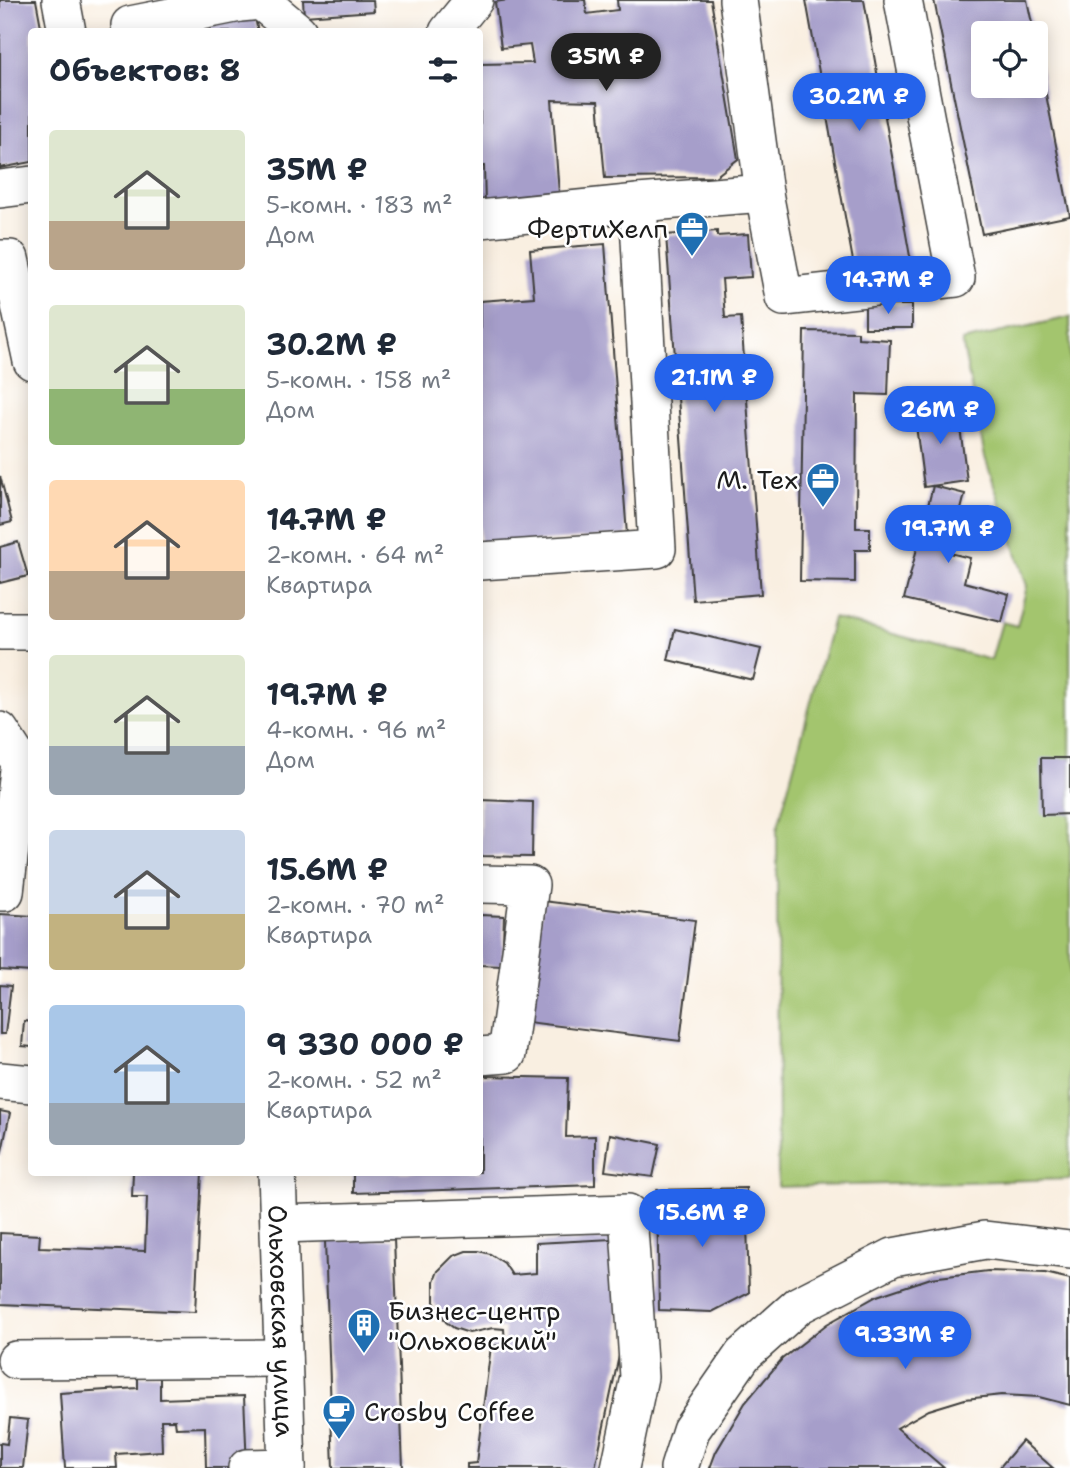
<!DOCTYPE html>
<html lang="ru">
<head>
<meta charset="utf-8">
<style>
  :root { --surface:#fff; --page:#f6f6f7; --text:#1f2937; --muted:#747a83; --accent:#2563eb }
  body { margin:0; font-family:"Shantell Sans",sans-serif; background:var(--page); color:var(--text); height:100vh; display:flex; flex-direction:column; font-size:26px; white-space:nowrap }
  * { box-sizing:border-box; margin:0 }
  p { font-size:23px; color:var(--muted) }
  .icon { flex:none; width:38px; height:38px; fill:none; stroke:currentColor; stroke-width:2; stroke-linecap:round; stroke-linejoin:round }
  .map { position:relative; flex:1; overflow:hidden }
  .details { position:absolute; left:28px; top:28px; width:455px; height:1148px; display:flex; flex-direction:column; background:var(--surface); border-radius:7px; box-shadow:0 4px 18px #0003 }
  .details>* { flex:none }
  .buttons { position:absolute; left:971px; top:21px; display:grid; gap:14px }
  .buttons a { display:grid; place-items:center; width:77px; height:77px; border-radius:7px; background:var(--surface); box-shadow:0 4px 18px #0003; font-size:35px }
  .price { position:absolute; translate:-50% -60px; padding:0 16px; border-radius:24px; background:var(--accent); color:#fff; font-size:23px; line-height:46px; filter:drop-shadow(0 2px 4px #0008) }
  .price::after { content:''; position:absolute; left:50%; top:42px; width:21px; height:16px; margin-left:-10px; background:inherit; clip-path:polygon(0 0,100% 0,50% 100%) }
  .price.selected { background:#222; color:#fff }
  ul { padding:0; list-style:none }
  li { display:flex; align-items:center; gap:21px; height:175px; padding:0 21px }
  li span { display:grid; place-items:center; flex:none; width:196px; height:140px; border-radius:7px; color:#555 }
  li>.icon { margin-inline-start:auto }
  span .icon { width:84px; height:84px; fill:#fffc; stroke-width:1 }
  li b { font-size:30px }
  h2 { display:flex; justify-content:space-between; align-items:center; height:84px; padding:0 21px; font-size:30px }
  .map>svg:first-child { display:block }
  .green { fill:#a3c56e; stroke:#607045; stroke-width:2 }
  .building { fill:#a69eca }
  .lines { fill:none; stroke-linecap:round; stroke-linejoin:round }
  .minor-casing { stroke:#3d3c3a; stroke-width:40 }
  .minor { stroke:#fff; stroke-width:37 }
  .labels { text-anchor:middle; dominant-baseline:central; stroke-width:5; stroke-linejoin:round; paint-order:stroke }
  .poi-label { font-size:26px; fill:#1c1c1c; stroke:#fff; text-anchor:end }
  .street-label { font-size:26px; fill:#1c1c1c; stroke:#fff }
</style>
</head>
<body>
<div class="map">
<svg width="1070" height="1468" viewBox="0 0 1070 1468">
  <rect width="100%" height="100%" fill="#fff"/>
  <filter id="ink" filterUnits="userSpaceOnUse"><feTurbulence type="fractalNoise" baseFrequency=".0143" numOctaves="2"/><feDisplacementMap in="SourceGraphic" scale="14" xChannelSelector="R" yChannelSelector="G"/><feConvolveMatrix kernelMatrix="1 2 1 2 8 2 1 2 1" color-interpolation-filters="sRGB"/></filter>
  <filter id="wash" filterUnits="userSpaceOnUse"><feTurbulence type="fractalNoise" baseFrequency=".00686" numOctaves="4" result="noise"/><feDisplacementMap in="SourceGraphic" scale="28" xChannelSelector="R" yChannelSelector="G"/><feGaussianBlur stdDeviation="1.57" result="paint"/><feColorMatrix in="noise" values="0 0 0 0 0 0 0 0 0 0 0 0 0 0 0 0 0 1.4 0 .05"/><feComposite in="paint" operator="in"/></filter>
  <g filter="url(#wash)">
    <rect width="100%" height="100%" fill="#f9efe1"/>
    <path class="green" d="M1070 317V1179L778 1187 777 830 833 618 991 660 1002 622 1017 626 1027 586 985 457 962 341Z"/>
    <g id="blocks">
      <path class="building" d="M0 0H36L42 32H32V162L0 168Z
        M303 0H373L374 11 304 16Z
        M508 0H585L587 14 618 10 617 0H711L738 159 715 177 605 178 598 101 552 100 559 194 485 204 484 166H480V64L533 63 530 45 501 48 495 2Z
        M806 0H864L911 262 855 272Z
        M934 0H1027L1034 33H984V86H1036L1037 49 1070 216 982 234Z
        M254 13 258 32H167Z
        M717 231V236L748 234 751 277 722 279 725 318 741 317 761 594 693 600 666 235Z
        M605 244 627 535 480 546V301L534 297 530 250Z
        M865 305H912V328H865Z
        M804 331 858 332V338L890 340 888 395 857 394 856 528H870V550H855V582L800 581Z
        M927 390 938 391 937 399 926 397Z
        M957 404 967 481 924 487 914 410Z
        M0 476 12 522 0 525Z
        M933 486 965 494 950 553 970 558 964 582 1009 594 1002 622 904 599Z
        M18 542 28 576 0 583V547Z
        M675 629 761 649 753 680 668 660Z
        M1041 758H1070V814L1042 815Z
        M480 800 533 802 532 857 480 856Z
        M543 901 695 920 680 1041 527 1022Z
        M0 914 32 916V972L0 970Z
        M480 915 504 916 502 966 480 965Z
        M0 985 11 986 5 1034H0Z
        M24 1021 32 1022V1047L22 1046Z
        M480 1076 568 1078 566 1137 595 1136V1185L353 1193V1172H480Z
        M0 1111 10 1113 1 1156 0 1155Z
        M610 1134 660 1144 653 1177 605 1171Z
        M133 1172H202L195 1312 0 1304V1233L40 1235 39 1247 145 1251 147 1197H132Z
        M746 1188 749 1293 712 1312 659 1310 657 1190Z
        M394 1239 403 1468H333L325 1241Z
        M612 1239 620 1351 595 1468H467V1464L476 1463 491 1346 505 1345 504 1329 493 1328 469 1333 454 1328 446 1322 434 1302V1281L438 1271 453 1256 466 1251H479L490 1254 504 1263 512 1275 536 1273V1243Z
        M988 1271 1045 1273 1070 1279V1405L1039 1397 1002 1395 965 1399 929 1410 897 1428 944 1468H710L716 1452 745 1403 782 1359 827 1324 877 1296 931 1278Z
        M160 1375V1399L244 1396 247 1468H206L205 1427 176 1428 175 1420H161L162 1451 116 1454 117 1468H65L60 1393 138 1388V1376Z
        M10 1418 28 1420 23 1468H0V1443L7 1444Z
        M1022 1441 1053 1468H999Z"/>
    </g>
  </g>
  <g filter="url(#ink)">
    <use href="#blocks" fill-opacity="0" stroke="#3d3c3a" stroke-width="2"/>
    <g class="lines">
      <defs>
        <g id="minor">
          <path d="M61 0 67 32"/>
          <path d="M130 25 240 3 261 1 298 32"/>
          <path d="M448 32 474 0"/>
          <path d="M0 189 32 185"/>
          <path d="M764 193 784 297 956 278 903 0"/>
          <path d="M638 203 764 193 738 0"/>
          <path d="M480 219 638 203 657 549 480 561"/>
          <path d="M0 259H10L32 361"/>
          <path d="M0 631H32"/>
          <path d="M0 731 20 762 5 892H0"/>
          <path d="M480 884 530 885 507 1054 480 1056"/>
          <path d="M0 1081 32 1084"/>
          <path id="s1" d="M277 1172 287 1468"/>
          <path d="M279 1224 628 1213 639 1377 620 1468"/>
          <path d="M16 1360 283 1358"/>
          <path d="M247 1468 287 1467"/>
          <path d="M679 1468 691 1430 743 1355 799 1305 893 1257 985 1240 1070 1250"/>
        </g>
      </defs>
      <use href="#minor" class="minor-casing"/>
      <use href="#minor" class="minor"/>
    </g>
  </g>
  <defs>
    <symbol id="office-pin" viewBox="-11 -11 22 30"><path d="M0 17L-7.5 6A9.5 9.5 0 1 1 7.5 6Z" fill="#1f6fb2" stroke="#fff"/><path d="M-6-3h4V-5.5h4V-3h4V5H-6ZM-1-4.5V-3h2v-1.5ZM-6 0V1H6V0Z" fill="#fff"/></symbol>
    <symbol id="building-pin" viewBox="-11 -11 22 30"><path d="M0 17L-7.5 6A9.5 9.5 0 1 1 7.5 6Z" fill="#1f6fb2" stroke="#fff"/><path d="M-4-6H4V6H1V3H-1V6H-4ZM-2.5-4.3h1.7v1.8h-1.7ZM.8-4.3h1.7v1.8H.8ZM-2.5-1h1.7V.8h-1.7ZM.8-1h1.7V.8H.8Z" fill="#fff"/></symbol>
    <symbol id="cafe-pin" viewBox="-11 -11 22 30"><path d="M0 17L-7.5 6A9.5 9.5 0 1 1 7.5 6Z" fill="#1f6fb2" stroke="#fff"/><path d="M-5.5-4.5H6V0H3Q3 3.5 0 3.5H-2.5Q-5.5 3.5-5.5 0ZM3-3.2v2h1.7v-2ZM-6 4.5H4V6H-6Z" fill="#fff"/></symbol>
  </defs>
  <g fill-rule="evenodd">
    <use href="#office-pin" x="673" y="209" width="38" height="52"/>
    <use href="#office-pin" x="804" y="460" width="38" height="52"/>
    <use href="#building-pin" x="345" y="1306" width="38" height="52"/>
    <use href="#cafe-pin" x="320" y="1392" width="38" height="52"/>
  </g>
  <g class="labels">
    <g class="poi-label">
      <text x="668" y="228">ФертиХелп</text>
      <text x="798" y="479">М. Тех</text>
      <text x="388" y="1310" text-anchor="start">Бизнес-центр<tspan x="388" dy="30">"Ольховский"</tspan></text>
      <text x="364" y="1411" text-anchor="start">Crosby Coffee</text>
    </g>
    <g class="street-label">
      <text stroke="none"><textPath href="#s1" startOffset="149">Ольховская улица</textPath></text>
    </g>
  </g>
</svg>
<div class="buttons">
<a><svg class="icon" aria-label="locate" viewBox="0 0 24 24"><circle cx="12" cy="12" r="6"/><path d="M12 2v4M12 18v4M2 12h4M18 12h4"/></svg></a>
</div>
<b class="price selected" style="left:606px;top:93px">35M ₽</b>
<b class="price" style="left:859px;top:133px">30.2M ₽</b>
<b class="price" style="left:888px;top:316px">14.7M ₽</b>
<b class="price" style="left:714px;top:414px">21.1M ₽</b>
<b class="price" style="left:940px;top:446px">26M ₽</b>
<b class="price" style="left:948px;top:565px">19.7M ₽</b>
<b class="price" style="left:702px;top:1249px">15.6M ₽</b>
<b class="price" style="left:905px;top:1371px">9.33M ₽</b>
<section class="details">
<h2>Объектов: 8<svg class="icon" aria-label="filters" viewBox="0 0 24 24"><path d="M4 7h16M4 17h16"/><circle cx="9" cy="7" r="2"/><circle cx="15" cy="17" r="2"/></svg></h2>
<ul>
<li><span style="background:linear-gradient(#dfe7d0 65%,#b9a48a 0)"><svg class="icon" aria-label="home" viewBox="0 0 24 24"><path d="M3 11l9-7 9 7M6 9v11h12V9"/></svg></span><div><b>35M ₽</b><p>5-комн. · 183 m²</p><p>Дом</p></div></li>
<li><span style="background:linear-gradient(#dfe7d0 60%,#8fb573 0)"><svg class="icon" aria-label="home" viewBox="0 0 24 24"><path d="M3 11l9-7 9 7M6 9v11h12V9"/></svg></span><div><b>30.2M ₽</b><p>5-комн. · 158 m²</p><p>Дом</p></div></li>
<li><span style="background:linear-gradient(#ffd9b3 65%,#b9a48a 0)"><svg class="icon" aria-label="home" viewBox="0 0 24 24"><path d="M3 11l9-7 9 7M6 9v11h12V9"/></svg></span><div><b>14.7M ₽</b><p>2-комн. · 64 m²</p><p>Квартира</p></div></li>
<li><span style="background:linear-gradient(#dfe7d0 65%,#9aa5b1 0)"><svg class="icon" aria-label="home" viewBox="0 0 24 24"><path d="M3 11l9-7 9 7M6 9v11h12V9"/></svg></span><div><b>19.7M ₽</b><p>4-комн. · 96 m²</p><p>Дом</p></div></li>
<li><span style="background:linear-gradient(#c9d6e8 60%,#c2b280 0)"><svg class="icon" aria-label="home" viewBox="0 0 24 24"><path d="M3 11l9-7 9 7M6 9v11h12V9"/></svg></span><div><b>15.6M ₽</b><p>2-комн. · 70 m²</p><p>Квартира</p></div></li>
<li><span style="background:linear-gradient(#a9c7e8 70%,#9aa5b1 0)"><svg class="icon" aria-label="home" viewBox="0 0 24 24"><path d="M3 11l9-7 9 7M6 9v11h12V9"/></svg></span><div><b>9 330 000 ₽</b><p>2-комн. · 52 m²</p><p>Квартира</p></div></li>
</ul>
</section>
</div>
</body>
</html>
